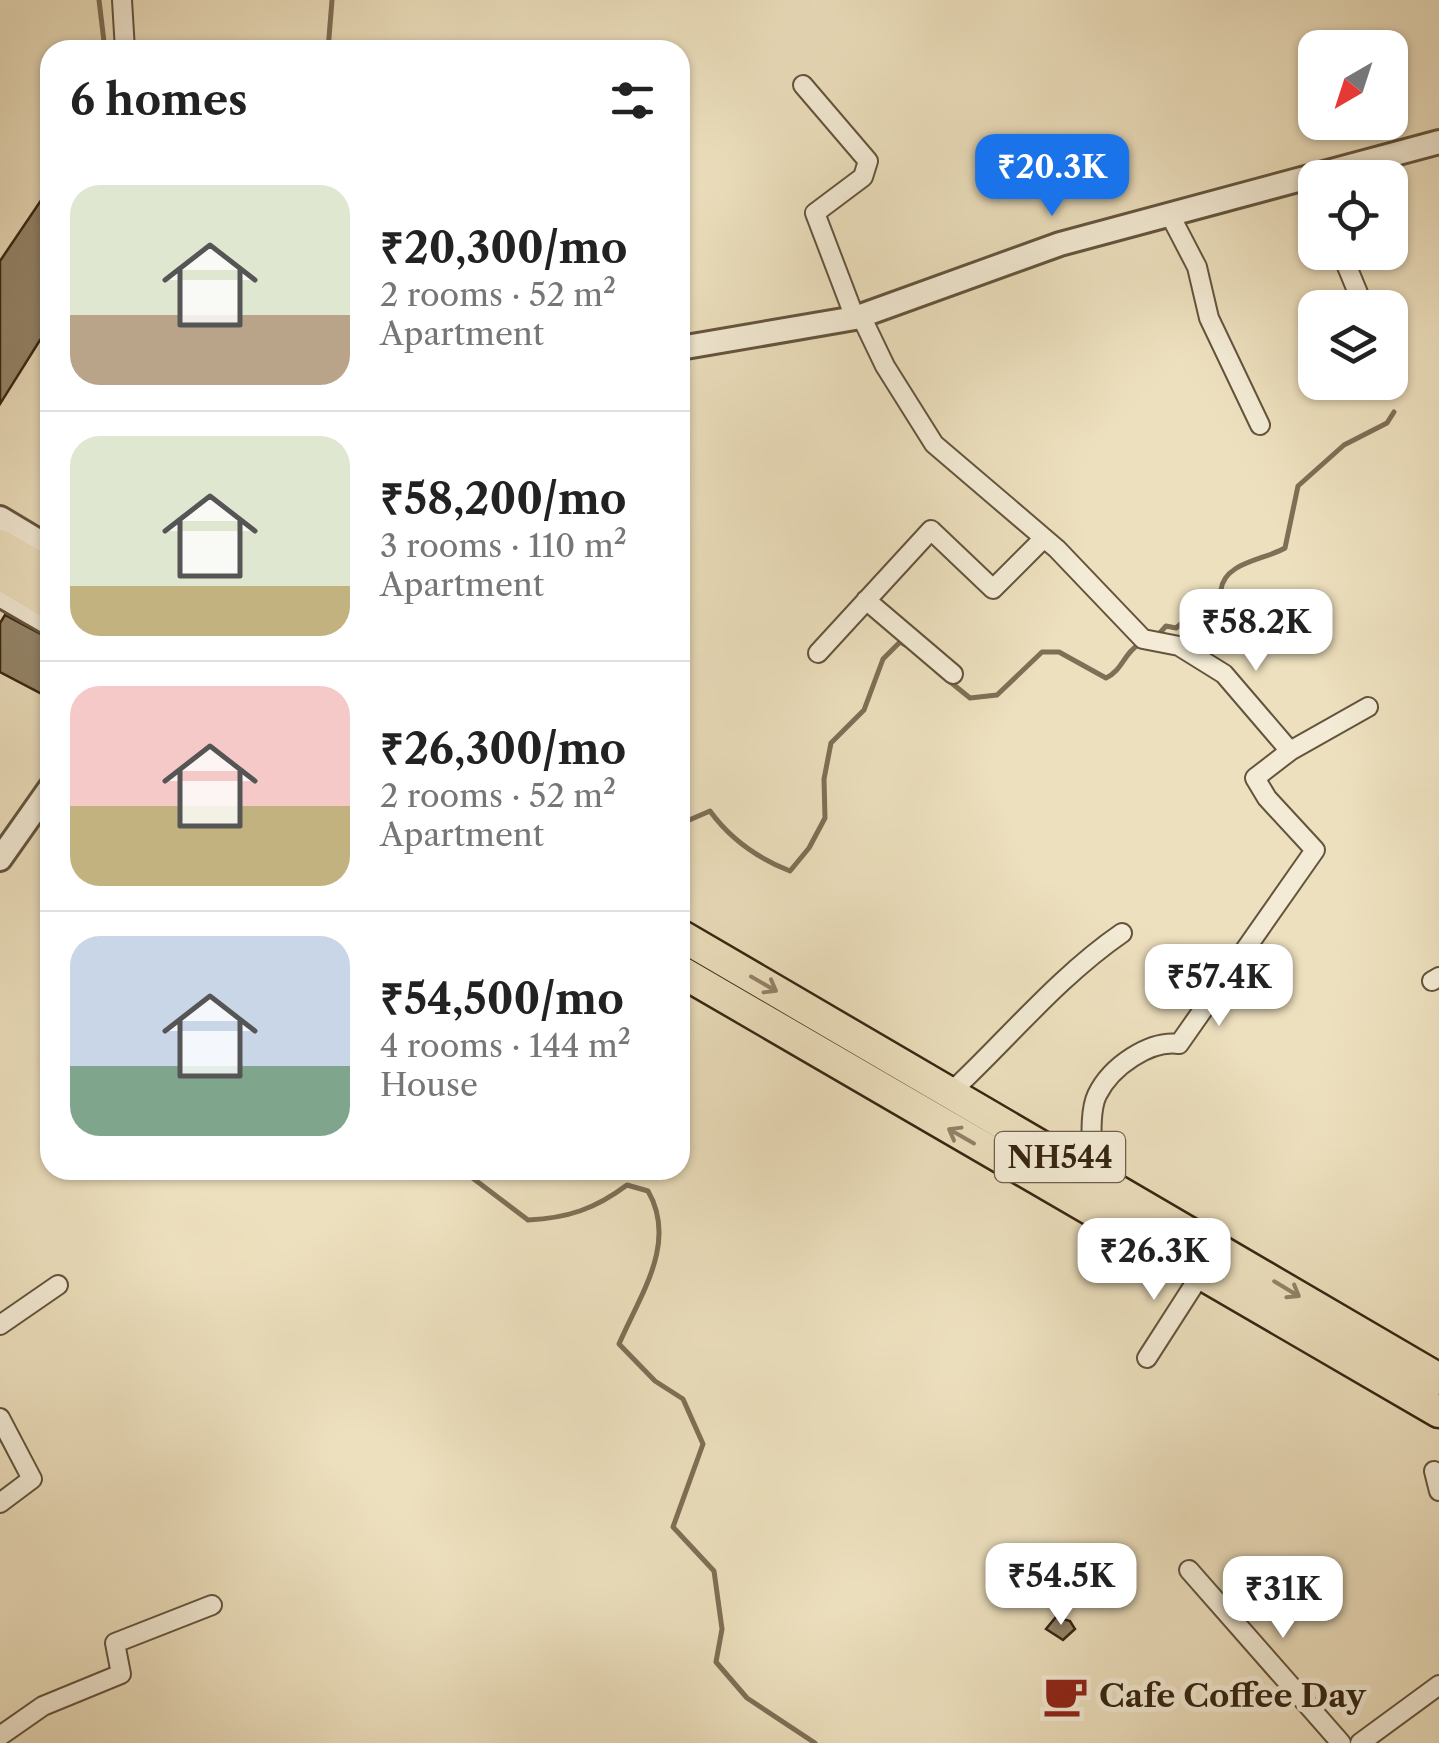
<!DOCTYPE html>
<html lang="en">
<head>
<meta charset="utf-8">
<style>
  :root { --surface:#fff; --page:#f6f6f6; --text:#222; --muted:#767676; --line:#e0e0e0; --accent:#1a73e8 }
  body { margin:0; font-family:"Libre Caslon Text",serif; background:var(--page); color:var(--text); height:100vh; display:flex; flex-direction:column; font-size:38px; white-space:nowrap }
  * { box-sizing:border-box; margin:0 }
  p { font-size:32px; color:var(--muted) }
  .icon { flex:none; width:55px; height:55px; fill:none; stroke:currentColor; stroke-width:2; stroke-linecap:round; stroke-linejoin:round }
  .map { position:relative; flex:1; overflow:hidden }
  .side { position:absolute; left:40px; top:40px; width:650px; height:1140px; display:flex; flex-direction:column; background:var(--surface); border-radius:30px; box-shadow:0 2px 8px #0004 }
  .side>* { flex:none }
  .needle { width:65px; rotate:219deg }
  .fabs { position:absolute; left:1298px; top:30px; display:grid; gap:20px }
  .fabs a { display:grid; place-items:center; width:110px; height:110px; border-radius:20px; background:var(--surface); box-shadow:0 2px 8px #0004; font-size:50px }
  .price { position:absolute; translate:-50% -85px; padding:0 22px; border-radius:20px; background:#fff; color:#222; font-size:32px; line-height:65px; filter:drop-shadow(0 2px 5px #0008) }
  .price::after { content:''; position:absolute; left:50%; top:60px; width:30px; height:22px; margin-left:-15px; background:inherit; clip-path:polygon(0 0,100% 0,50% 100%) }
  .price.current { background:var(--accent); color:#fff }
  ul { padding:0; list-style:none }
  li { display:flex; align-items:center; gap:30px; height:250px; padding:0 30px }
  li+li { border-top:2px solid var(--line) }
  li span { display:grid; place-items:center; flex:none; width:280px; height:200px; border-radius:30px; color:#555 }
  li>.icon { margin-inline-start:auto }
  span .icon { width:120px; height:120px; fill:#fffc; stroke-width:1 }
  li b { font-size:42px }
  h2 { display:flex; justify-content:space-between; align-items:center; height:120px; padding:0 30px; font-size:42px }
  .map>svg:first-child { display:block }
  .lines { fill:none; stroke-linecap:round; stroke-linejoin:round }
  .stream { stroke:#7f6f56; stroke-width:5 }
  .building { fill:#95866b; stroke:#362512; stroke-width:2.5 }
  .minor-casing { stroke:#64543d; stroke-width:22 }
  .tertiary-casing { stroke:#64543d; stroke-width:28 }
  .trunk-casing { stroke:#362512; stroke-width:35 }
  .minor { stroke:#f3ebd5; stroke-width:18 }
  .tertiary { stroke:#f3ebd5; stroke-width:22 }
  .trunk { stroke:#ede0be; stroke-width:30 }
  .oneway { stroke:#928268 }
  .labels { text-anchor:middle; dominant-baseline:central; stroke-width:10; stroke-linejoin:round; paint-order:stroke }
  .shield { fill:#f3ebd5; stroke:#6f604c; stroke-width:2.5 }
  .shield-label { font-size:30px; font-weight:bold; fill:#362512 }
  .poi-label { font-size:32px; font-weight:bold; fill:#362512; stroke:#f3ebd5; text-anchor:start }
</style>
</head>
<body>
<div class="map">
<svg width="1439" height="1743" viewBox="0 0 1439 1743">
  <rect width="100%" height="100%" fill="#ede0be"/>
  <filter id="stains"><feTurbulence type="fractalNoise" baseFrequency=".002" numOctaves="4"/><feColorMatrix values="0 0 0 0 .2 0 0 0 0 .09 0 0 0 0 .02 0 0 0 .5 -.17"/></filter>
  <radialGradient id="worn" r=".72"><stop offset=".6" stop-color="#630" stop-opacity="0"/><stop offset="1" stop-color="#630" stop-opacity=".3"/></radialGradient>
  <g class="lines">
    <path class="stream" d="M99 0 105 50
      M328 50 332 0
      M1158 635 1166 626 1176 628 1221 590C1224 562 1265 560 1285 548L1298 486 1344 445 1387 423 1394 412
      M938 672 970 698 997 695 1042 652H1059L1106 678C1123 670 1124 652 1140 644
      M680 824 710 811C731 840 757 858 790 871L809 848 825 818 824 779 831 743 864 710 883 659 900 642 911 648
      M462 1170 528 1220C568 1218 595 1209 627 1185L648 1191C678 1243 640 1295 619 1344L655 1381 683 1399 703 1444 673 1527 714 1571 722 1629 716 1662 747 1698 815 1743"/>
  </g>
  <path class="building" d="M50 187V343L40 340 0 404V261Z
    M5 615 50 639V679L42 694 0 672V623Z
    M1056 1617 1070 1621 1075 1629 1063 1640 1046 1629Z"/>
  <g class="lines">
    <defs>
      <path id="minor" d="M122 0 125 50
        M803 85 868 161 863 177 815 213 855 318
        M1170 215 1197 267 1209 318 1260 425
        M1341 252 1358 293
        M861 316 885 366 934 444 1057 549 1143 639 1179 646 1224 674 1290 751
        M866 600 953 674
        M818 653 931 530 993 589 1044 538
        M1432 981 1439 977
        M950 1093C1007 1040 1058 977 1122 933
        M1092 1174C1093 1152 1088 1114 1097 1095 1111 1066 1150 1040 1179 1044L1315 850 1267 798 1255 778 1290 751 1368 707
        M0 1325 58 1285
        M1147 1358 1201 1274
        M0 1418 32 1479 0 1503
        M1434 1471 1439 1491
        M1189 1570 1341 1743
        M0 1736 43 1706 121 1674 115 1643 212 1605
        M1360 1743 1439 1685"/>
      <path id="tertiary" d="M680 348 855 318 1060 244 1439 142
        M0 518 50 548
        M0 595 50 624
        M0 859 50 788"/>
      <path id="trunk" d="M0 545 50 574
        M0 574 50 604
        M680 935 1439 1379
        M680 971 1439 1412"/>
    </defs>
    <use href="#minor" class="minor-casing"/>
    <use href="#tertiary" class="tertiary-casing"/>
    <use href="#trunk" class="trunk-casing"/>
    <use href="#minor" class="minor"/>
    <use href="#tertiary" class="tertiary"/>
    <use href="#trunk" class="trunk"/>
  </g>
  <defs><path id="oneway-shaft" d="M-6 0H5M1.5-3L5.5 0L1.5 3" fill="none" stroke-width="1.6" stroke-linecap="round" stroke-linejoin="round" transform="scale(2.5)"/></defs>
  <g class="oneway">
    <use href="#oneway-shaft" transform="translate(764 984) rotate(30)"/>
    <use href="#oneway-shaft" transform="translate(961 1136) rotate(-150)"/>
    <use href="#oneway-shaft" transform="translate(1287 1289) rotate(31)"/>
  </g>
  <defs>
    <symbol id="cafe-bare" viewBox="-9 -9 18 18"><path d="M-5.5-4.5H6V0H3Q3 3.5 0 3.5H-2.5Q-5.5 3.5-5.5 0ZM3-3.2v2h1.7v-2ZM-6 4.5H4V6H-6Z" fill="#8f2418" stroke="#f3ebd5" stroke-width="2.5" paint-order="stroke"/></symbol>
  </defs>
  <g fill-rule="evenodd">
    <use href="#cafe-bare" x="1034" y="1664" width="63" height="63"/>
  </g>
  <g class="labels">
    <rect class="shield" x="995" y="1132" width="130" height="50" rx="8"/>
    <g class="shield-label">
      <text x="1060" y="1157">NH544</text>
    </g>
    <g class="poi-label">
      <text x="1099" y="1695">Cafe Coffee Day</text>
    </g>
  </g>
  <rect width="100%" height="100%" filter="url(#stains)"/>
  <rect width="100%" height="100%" fill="url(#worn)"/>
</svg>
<div class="fabs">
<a><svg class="needle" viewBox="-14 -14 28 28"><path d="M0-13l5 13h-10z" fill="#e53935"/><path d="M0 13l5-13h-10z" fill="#767676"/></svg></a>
<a><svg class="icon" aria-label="locate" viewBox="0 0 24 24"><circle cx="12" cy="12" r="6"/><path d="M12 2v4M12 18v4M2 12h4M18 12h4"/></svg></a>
<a><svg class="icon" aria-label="layers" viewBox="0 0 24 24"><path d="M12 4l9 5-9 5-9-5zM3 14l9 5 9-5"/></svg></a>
</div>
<b class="price current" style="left:1052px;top:219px">₹20.3K</b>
<b class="price" style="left:1256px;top:674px">₹58.2K</b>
<b class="price" style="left:1219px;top:1029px">₹57.4K</b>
<b class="price" style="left:1154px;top:1303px">₹26.3K</b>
<b class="price" style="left:1061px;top:1628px">₹54.5K</b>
<b class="price" style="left:1283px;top:1641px">₹31K</b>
<section class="side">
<h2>6 homes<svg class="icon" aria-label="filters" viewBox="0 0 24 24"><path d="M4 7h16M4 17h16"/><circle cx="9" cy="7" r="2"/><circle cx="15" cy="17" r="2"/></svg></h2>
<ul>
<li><span style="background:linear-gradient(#dfe7d0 65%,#b9a48a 0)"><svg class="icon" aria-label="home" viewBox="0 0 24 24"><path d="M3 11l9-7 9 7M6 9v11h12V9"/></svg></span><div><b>₹20,300/mo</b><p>2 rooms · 52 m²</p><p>Apartment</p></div></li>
<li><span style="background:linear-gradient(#dfe7d0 75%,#c2b280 0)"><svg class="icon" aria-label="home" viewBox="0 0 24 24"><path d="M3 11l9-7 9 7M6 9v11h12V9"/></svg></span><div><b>₹58,200/mo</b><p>3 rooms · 110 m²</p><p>Apartment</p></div></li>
<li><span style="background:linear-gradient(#f6c9c9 60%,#c2b280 0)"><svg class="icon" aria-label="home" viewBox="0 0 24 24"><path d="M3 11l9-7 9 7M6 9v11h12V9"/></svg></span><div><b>₹26,300/mo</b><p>2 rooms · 52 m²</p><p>Apartment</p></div></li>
<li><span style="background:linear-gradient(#c9d6e8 65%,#7fa58c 0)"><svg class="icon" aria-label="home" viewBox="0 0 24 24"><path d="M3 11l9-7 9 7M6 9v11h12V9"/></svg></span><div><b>₹54,500/mo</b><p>4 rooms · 144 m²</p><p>House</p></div></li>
</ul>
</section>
</div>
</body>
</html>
